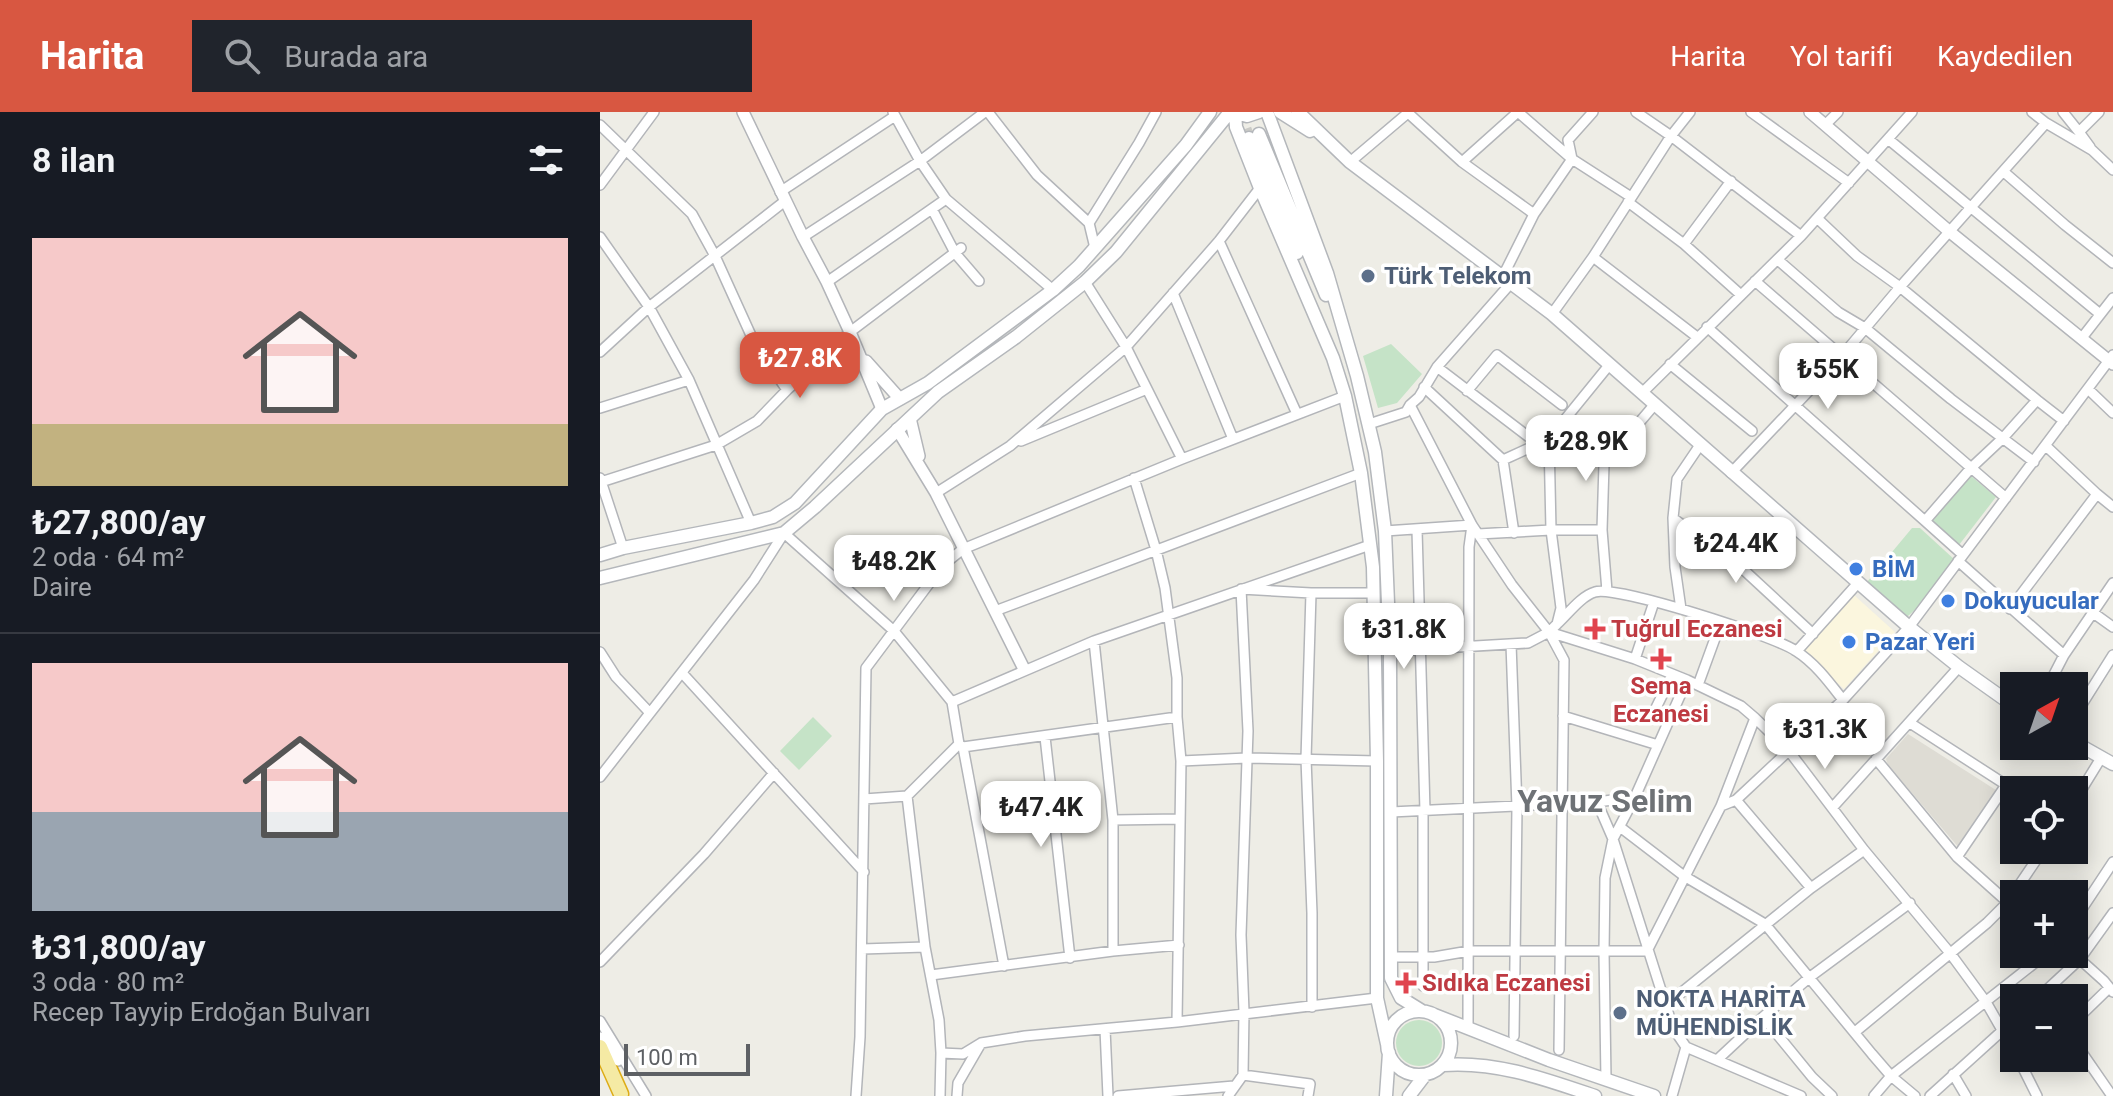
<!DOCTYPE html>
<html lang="tr">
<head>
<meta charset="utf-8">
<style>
  :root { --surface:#171b24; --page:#20242c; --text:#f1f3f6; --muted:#9ea1a6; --line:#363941; --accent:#d85741 }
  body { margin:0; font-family:Roboto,sans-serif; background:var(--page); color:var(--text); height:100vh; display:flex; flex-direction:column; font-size:30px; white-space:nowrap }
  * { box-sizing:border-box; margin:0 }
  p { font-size:26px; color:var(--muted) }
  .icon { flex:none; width:44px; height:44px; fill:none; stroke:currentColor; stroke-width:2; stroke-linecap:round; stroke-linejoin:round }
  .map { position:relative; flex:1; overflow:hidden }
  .side { display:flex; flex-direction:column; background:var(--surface); width:600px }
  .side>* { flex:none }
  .needle { width:52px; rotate:40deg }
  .controls { position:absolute; left:1400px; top:560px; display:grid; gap:16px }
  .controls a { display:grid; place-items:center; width:88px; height:88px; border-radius:0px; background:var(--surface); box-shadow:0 4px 20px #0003; font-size:40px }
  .scale { position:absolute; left:24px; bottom:20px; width:126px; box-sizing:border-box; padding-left:8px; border:4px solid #5d6064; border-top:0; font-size:22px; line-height:28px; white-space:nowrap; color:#5d6064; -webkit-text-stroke:6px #fff; paint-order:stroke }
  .price { position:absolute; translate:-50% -68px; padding:0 18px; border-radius:16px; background:#fff; color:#222; font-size:26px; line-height:52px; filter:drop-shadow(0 2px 4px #0008) }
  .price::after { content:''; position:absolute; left:50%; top:48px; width:24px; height:18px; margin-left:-12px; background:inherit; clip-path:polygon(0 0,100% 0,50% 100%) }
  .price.selected { background:var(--accent); color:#fff }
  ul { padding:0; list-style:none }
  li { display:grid; align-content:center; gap:16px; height:424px; padding:0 32px }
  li+li { border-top:2px solid var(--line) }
  li span { display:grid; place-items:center; height:248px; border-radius:0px; color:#555 }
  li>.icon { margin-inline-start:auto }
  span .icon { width:144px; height:144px; fill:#fffc; stroke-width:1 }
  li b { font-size:34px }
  h2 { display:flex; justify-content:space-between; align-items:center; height:96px; padding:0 32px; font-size:34px }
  header { display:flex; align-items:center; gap:48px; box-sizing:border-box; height:112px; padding:0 40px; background:var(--accent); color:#fff }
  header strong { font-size:38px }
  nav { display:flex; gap:44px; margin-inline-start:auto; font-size:28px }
  .search { width:560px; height:72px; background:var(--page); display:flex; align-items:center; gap:20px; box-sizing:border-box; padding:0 28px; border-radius:0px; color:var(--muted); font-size:30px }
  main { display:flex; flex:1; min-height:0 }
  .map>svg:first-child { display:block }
  .commercial { fill:#fbf6de }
  .education { fill:#dedcd4 }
  .green { fill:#c5e3c7 }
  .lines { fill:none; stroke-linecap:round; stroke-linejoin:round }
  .secondary-tunnel { stroke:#cacac6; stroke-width:12; stroke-dasharray:12 6; stroke-linecap:butt }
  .minor-casing { stroke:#b3b5b9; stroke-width:12 }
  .tertiary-casing { stroke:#b3b5b9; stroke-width:14 }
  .secondary-casing { stroke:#b4b7bb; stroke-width:15 }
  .trunk-casing { stroke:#ddac17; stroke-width:17 }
  .minor { stroke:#fff; stroke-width:9 }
  .tertiary { stroke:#fff; stroke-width:11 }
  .secondary { stroke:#fff; stroke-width:12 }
  .trunk { stroke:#f5eaa4; stroke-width:14 }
  .service-dot { fill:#5c6f8a; stroke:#fff; stroke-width:3 }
  .shop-dot { fill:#3f7fe0; stroke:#fff; stroke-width:3 }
  .health-dot { fill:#e0444e; stroke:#fff; stroke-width:3 }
  .labels { text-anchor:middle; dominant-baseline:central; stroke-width:7; stroke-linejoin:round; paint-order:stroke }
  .service-label { font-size:24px; font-weight:bold; fill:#4e5e75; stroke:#fff; text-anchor:start }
  .shop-label { font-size:24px; font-weight:bold; fill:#366cbe; stroke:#fff; text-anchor:start }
  .health-label { font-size:24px; font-weight:bold; fill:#be3a42; stroke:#fff; text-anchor:start }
  .district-label { font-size:32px; font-weight:bold; fill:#6e7276; stroke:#fff }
</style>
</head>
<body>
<header>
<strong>Harita</strong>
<div class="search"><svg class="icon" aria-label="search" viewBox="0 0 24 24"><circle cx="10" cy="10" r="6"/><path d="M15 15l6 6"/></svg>Burada ara</div>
<nav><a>Harita</a><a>Yol tarifi</a><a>Kaydedilen</a></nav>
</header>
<main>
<section class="side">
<h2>8 ilan<svg class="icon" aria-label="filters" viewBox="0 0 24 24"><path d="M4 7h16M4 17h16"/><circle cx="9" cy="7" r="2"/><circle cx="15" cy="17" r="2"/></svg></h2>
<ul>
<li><span style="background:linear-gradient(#f6c9c9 75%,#c2b280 0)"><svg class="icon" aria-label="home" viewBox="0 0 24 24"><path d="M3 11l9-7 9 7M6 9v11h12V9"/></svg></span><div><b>₺27,800/ay</b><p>2 oda · 64 m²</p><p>Daire</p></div></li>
<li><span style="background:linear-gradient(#f6c9c9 60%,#9aa5b1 0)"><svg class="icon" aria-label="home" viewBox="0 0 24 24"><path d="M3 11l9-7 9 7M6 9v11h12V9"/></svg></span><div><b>₺31,800/ay</b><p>3 oda · 80 m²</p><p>Recep Tayyip Erdoğan Bulvarı</p></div></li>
</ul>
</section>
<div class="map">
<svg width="1513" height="984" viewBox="0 0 1513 984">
  <rect width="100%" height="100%" fill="#eeede6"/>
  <path class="commercial" d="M1254 483 1295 520 1244 577 1203 540Z"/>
  <path class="education" d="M1308 622 1399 680 1360 737 1288 653 1286 647Z"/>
  <path class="green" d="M791 232 822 262 797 291 778 296 763 244Z
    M1371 364 1396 385 1359 433 1331 409Z
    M1312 416H1320L1355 448 1320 493 1307 505 1301 504 1267 470Z
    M213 605 232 624 199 658 180 639Z
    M796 931a23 23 0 1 1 46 0a23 23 0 1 1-46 0Z"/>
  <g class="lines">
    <path class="secondary-tunnel" d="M639 0 649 26"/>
    <defs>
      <path id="minor" d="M293 0 320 49 346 87 453 178
        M388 0 437 63 489 111 495 136
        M807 0 862 50 934 102
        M918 0 972 47 1031 85
        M1036 0 1071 24 1201 124
        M1151 0 1249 71
        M1432 0 1446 11 1492 38 1513 58
        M1463 0 1479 20
        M0 13 92 102 115 144 154 230 187 278
        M1225 13 1238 0
        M1288 27 1500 202
        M1490 35 1479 20 1499 0
        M750 50 809 0
        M862 50 918 0
        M1404 60 1465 113 1513 151
        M0 73 54 0
        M180 80 295 4
        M1028 90 1084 132 1141 183
        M332 97 355 141 379 169
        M1218 107 1257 144 1300 175 1437 288
        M489 111 539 31 556 0
        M0 125 49 195 89 268 151 411
        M203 125 320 49 385 0
        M619 129 697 302
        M1084 132 1131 69
        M993 145 1097 225
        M1178 148 1238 200 1265 216 1351 287 1434 350
        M903 164 934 102 972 47 968 28 993 0
        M1155 169 1406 386
        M227 170 346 87
        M485 170 526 235 582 347
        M573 181 633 327
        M952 202 993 145 1071 24 1090 0
        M1107 215 1325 409
        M1481 227 1513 186
        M0 240 49 195 185 89
        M1070 252 1152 319
        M837 255 938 332
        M824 275 903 348 914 421
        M1488 277 1513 301
        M867 279 897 243 962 293
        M1042 281 1201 124 1312 0
        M810 293 872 413 912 473 949 520 964 548 959 938
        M0 296 89 268
        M769 312 806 300 810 293 819 285 837 255 911 171
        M957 319 1004 352
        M421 329 547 277
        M903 348 949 327 1010 252
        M1131 361 1241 245 1300 175 1446 11
        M0 366 23 436
        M534 366 556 438 565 476 577 566V605L581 649 577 910
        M1 370 116 333 157 309 187 278 250 220 361 136
        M336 381 410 334 526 235 619 129 660 76
        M1497 382 1513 395
        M1073 406 1146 460 1213 522
        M817 418 825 699
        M785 419 872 413 869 435 868 916
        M878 422 951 418H1002
        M1363 443 1325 409 1371 356 1403 326 1437 288 1464 309
        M1358 449 1464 543 1448 574
        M1007 479 1002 418 1004 352 1055 292
        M711 481 706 647 712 801V895
        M1081 497 1075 455 1073 406 1077 367 1100 333
        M1410 497 1497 382 1446 334
        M395 499 761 361
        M1492 500 1513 515
        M957 512C968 502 981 484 995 480 1015 473 1175 524 1196 539 1215 551 1229 570 1243 588
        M949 520 1035 547 1087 568 1141 594 1155 606 1189 639 1264 738 1350 841 1386 890 1414 939
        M494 529 513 708V839
        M911 532 917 695 914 924
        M790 539 928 531 949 520 957 512 961 496 951 418 949 327
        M1197 539 1258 471
        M0 540 16 565 50 601
        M1464 543 1513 471
        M1035 547 1054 490
        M83 562 264 760
        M1098 573 1121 510
        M352 590 494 529 770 433
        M1053 602 1072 563
        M963 604 1058 633
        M1474 605 1513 543
        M1310 611 1414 678
        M445 625 470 846
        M363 635 577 605
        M1276 647 1357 745 1414 796
        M581 649 647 646 777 649
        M0 665 154 468 184 421 294 519 352 590 359 632 363 635 404 854
        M264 687 307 684
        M1136 688 1211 776
        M997 690 1013 727 1073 916 1086 935 1201 984
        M1474 690 1501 646
        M1121 694 1136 688 1243 588 1309 515 1513 243
        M1233 695 1359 555
        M823 699V874
        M791 700 997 690 1035 685
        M513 708 580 707
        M1020 715 1084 764 1165 812 1272 942 1291 964 1315 984
        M1357 745 1406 673
        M1474 809 1513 750
        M262 837 325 835
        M1474 842 1504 869 1513 880
        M791 845H834L869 839H1047L1121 694 1155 606
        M0 850 104 742 174 661
        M331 863 513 839 579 833
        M1438 886 1480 847 1513 801
        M1066 893 1211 776 1264 738
        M1163 905 1212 965 1232 984
        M0 909 46 984
        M1474 910 1509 876
        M505 917 508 984
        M1255 920 1387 811 1407 791 1443 738
        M0 925 18 949
        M1474 929 1512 984
        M341 941 363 942 381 931 425 924 577 910 777 886
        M1418 946 1437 984
        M1117 948 1163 905 1210 865 1310 791
        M1353 962 1366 984
        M643 963 710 972 708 984
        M1006 967 1004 840 1005 766 1013 727 1035 685 1087 568
        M256 984 260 925 266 556 343 453 363 437 582 347 745 284
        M340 984 341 941 339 908 325 835 307 684 359 632
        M357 984 358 971 380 933
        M518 984 634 974
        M628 984 643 963 644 900 641 823 648 619 641 477 711 481H774
        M1072 984 1086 935
        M1274 984 1291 964 1446 842
        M1330 984 1414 908"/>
      <path id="tertiary" d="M143 0 203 125 227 170 250 220 282 297
        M1210 0 1350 120 1513 252
        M266 249 300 287
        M310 306 319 344
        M297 317 336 381 424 557"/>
      <path id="secondary" d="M633 0 647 4 659 0
        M667 0 727 161 757 264 775 340 785 419 790 539 791 866 801 886 822 899
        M680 0 710 19
        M698 0 750 50 952 202 1309 515 1359 555 1414 594
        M635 1 636 15 660 76 733 246 745 284 761 361 773 455 777 649V886L787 932
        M659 22 726 183
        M649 26 697 141
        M0 443 23 436 151 411 173 405 195 391 282 297 328 271 453 178 479 154 586 33 610 0
        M0 466 184 421 215 395 338 280 416 225 485 170 516 140 630 0
        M1474 630 1513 652
        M787 931a32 32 0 1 1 64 0a32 32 0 1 1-64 0Z
        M832 902 949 948 1054 984
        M843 953C896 949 945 967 995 984
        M786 984 789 941
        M809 984 825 963"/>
      <path id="trunk" d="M0 935 21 982"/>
    </defs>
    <use href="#minor" class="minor-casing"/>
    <use href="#tertiary" class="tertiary-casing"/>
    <use href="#secondary" class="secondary-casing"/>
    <use href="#trunk" class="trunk-casing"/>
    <use href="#minor" class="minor"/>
    <use href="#tertiary" class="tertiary"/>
    <use href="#secondary" class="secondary"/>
    <use href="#trunk" class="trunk"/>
  </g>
  <g class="service-dot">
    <circle cx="768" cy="164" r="8"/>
    <circle cx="1020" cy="901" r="8"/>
  </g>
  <g class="shop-dot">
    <circle cx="1256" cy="457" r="8"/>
    <circle cx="1348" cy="489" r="8"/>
    <circle cx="1249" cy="530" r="8"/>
  </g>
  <g class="health-dot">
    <path d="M991 505h8v8h8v8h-8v8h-8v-8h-8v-8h8z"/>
    <path d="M1057 535h8v8h8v8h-8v8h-8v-8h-8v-8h8z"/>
    <path d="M802 859h8v8h8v8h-8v8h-8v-8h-8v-8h8z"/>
  </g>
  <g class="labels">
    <g class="service-label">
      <text x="784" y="164">Türk Telekom</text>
      <text x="1036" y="887">NOKTA HARİTA<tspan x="1036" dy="28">MÜHENDİSLİK</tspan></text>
    </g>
    <g class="shop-label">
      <text x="1272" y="457">BİM</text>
      <text x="1364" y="489">Dokuyucular</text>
      <text x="1265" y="530">Pazar Yeri</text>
    </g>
    <g class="health-label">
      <text x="1011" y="517">Tuğrul Eczanesi</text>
      <text x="1061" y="574" text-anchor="middle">Sema<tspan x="1061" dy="28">Eczanesi</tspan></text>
      <text x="822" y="871">Sıdıka Eczanesi</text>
    </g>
    <g class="district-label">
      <text x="1005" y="689">Yavuz Selim</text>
    </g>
  </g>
</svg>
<div class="controls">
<a><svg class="needle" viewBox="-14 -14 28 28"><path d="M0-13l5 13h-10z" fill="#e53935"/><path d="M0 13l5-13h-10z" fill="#9ea1a6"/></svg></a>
<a><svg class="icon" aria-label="locate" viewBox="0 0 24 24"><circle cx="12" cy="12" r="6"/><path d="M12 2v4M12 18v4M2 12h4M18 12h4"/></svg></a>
<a>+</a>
<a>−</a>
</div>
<div class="scale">100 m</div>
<b class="price selected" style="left:200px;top:288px">₺27.8K</b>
<b class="price" style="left:1228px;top:299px">₺55K</b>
<b class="price" style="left:986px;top:371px">₺28.9K</b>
<b class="price" style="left:1136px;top:473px">₺24.4K</b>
<b class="price" style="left:294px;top:491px">₺48.2K</b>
<b class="price" style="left:804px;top:559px">₺31.8K</b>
<b class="price" style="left:1225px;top:659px">₺31.3K</b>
<b class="price" style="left:441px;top:737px">₺47.4K</b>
</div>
</main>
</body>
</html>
